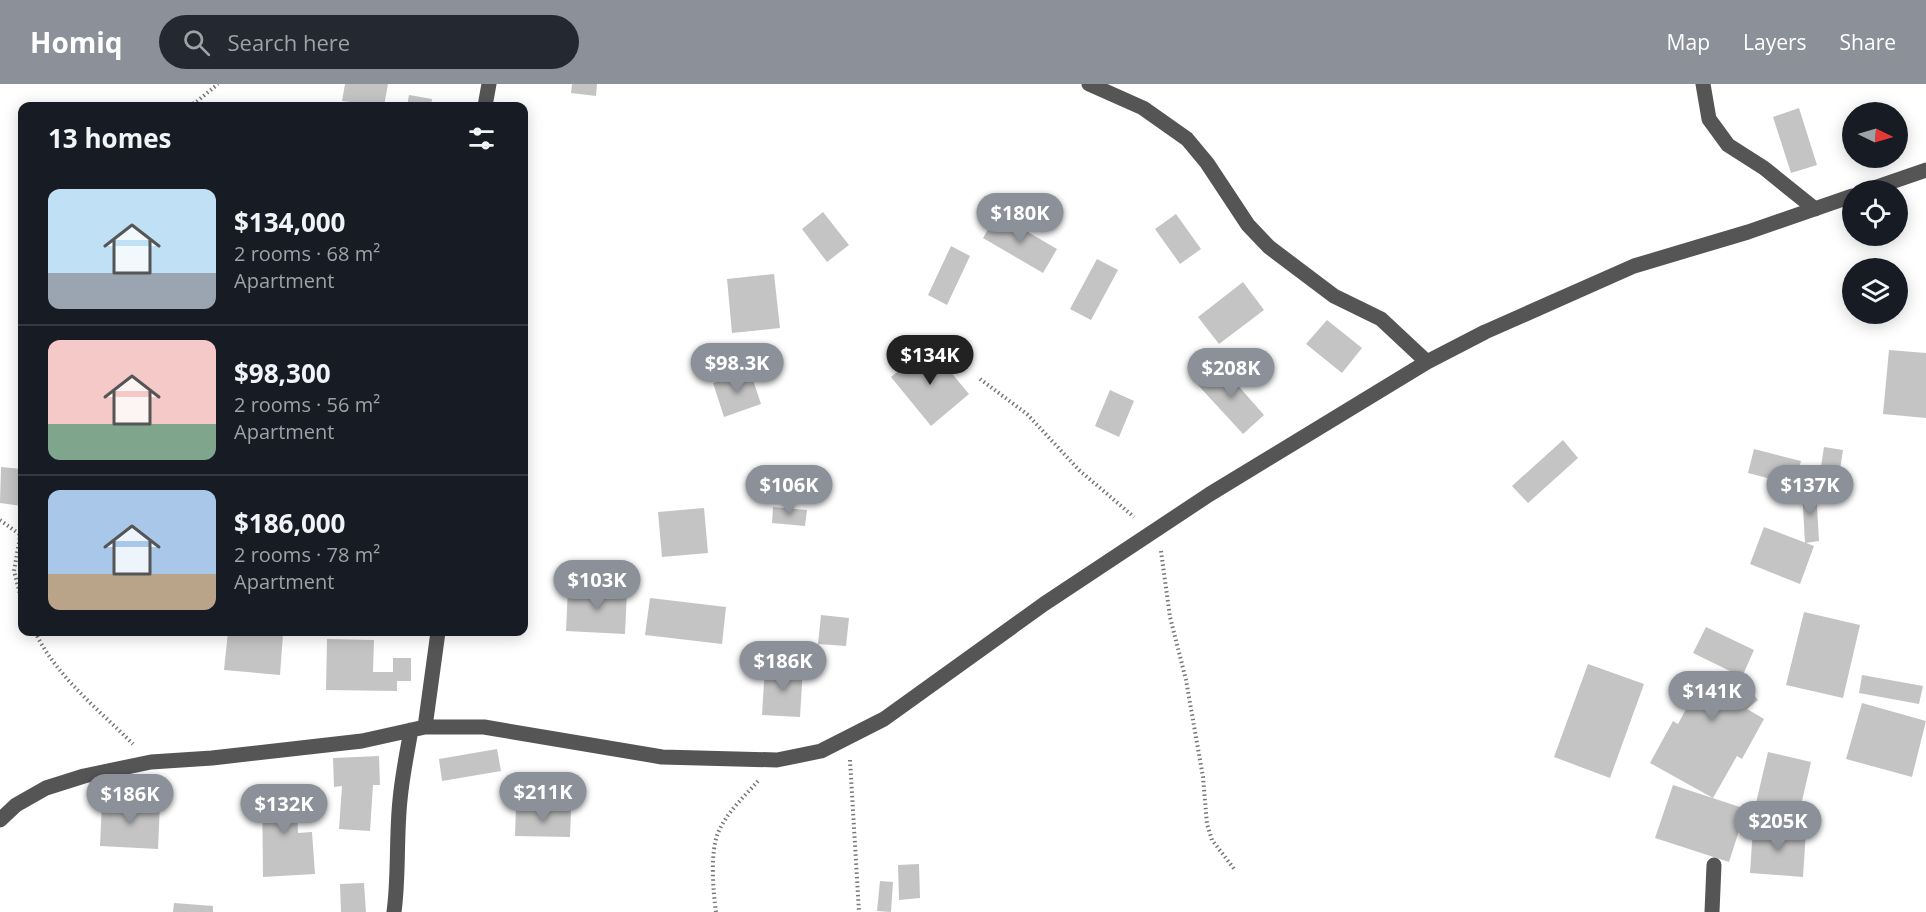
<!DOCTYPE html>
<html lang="en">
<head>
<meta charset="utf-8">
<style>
  :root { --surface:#171b24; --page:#242831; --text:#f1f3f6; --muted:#9ea1a6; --line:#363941; --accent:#8c9099 }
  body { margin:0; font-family:"Open Sans",sans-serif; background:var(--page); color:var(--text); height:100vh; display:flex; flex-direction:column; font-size:22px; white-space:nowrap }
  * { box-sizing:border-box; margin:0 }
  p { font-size:20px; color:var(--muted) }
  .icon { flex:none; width:33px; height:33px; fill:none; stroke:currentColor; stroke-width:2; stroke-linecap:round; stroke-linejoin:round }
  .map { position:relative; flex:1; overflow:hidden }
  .drawer { position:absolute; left:18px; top:18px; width:510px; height:534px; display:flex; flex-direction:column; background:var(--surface); border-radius:12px; box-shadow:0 3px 15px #0003 }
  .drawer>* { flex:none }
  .needle { width:39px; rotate:95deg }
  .tools { position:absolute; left:1842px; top:18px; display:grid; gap:12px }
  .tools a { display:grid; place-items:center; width:66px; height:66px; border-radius:50%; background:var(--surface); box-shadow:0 3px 15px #0003; font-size:30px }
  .price { position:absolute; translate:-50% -51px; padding:0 14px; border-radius:21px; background:var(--accent); color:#fff; font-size:20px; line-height:39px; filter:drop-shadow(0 2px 3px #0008) }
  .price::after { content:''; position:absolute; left:50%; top:36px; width:18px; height:14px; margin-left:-9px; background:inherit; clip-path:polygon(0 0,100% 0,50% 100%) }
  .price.active { background:#222; color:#fff }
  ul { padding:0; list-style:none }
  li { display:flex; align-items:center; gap:18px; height:150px; padding:0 30px }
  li+li { border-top:2px solid var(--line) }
  li span { display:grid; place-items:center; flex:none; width:168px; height:120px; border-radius:12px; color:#555 }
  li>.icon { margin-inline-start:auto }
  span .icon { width:72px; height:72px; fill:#fffc; stroke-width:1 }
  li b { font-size:26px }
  h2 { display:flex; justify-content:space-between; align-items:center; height:72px; padding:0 30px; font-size:26px }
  header { display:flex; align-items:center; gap:36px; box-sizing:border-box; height:84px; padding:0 30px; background:var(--accent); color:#fff }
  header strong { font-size:28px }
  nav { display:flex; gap:33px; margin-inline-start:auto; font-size:21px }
  .search { width:420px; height:54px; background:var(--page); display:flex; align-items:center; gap:15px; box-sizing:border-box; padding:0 21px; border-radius:33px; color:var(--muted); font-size:22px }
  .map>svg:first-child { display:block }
  .building { fill:#c4c4c4 }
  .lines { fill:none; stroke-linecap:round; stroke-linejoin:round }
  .path { stroke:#777; stroke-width:4; stroke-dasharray:1.5 3; stroke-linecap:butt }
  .minor { stroke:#555; stroke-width:15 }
</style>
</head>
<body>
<header>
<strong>Homiq</strong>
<div class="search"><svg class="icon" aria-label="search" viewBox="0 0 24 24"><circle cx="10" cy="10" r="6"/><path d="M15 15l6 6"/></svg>Search here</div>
<nav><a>Map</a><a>Layers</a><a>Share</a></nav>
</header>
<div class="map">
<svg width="1926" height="828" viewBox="0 0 1926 828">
  <rect width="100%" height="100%" fill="#fff"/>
  <path class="building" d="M345 0H388L384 22 342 17Z
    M572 0H597L596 12 571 9Z
    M409 11 432 15 431 22H407Z
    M1799 24 1817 81 1791 89 1773 33Z
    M823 128 849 161 827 178 802 145Z
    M997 130 1057 165 1043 189 983 154Z
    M1176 130 1201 165 1180 180 1155 145Z
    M951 162 970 172 947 221 928 211Z
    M1097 175 1118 186 1091 236 1070 225Z
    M774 190 780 244 732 249 727 195Z
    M1243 198 1264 226 1219 260 1198 233Z
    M1327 236 1362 264 1342 289 1306 260Z
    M929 262 969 310 931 342 891 293Z
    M1889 266 1926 269V334L1883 330Z
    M1219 280 1264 331 1243 350 1197 300Z
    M750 287 761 320 724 333 713 299Z
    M1110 306 1134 317 1119 353 1095 342Z
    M1563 356 1578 374 1528 419 1512 402Z
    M1824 363 1843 366 1839 392 1820 389Z
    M1754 365 1801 377 1795 401 1748 389Z
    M1 383 22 385V422L0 419Z
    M1816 405 1819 457 1805 459 1802 406Z
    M773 423 807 426 805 442 772 439Z
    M704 424 708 469 662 473 658 428Z
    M1764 443 1814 462 1800 500 1750 480Z
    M568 504 627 507 625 550 566 547Z
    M650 514 726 523 722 560 645 551Z
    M1804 528 1860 541 1843 614 1786 601Z
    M821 531 849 534 846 562 818 560Z
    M1706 543 1754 566 1742 593 1737 590 1758 616 1747 625 1764 635 1742 675 1737 672 1713 714 1650 679 1673 637 1678 640 1700 599 1738 620 1722 601 1736 590 1693 569Z
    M228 548 283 550 280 591 224 586Z
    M327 555 374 556 373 588H393V574H411V597H397V607L326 606Z
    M1588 580 1644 600 1610 694 1554 673Z
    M765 582 803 584 800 633 762 631Z
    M1862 591 1923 602 1919 620 1859 609Z
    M1862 619 1926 637 1912 693 1846 675Z
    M497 665 501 687 442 697 439 675Z
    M1768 668 1811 678 1799 730 1756 719Z
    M379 672 380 701H373L370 747 339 745 342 702 334 703 333 674Z
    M1673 701 1746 725 1729 778 1655 754Z
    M296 702 298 749 312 748 315 790 263 793 262 703Z
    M102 717 160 720 158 765 100 762Z
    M516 724 571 726 570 753 515 752Z
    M1753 744 1806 747 1803 793 1750 789Z
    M919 780 920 814 899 816 898 781Z
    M880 797 893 798 891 828 877 827Z
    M364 799 366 828H341L340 800Z
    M174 819 213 822V828H173Z"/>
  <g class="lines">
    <path class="path" d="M184 22 195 19 218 0
      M980 295 1027 330 1079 386 1134 433
      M0 436 22 452
      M22 441 14 487 22 518
      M1161 467 1170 533 1186 596 1203 693 1207 740 1212 756 1235 786
      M35 548C57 593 98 625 133 660
      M850 676 859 828
      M716 828C713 807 710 768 718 749 726 729 745 712 758 697"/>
    <path class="minor" d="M1089 0 1143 24 1187 55 1207 79 1248 141 1269 163 1334 212 1381 235 1427 278
      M1703 0 1709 35 1728 61 1764 84 1815 125
      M485 22 489 0
      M1868 106 1926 86
      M425 643 438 548
      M0 736 16 721 46 704 84 692 151 678 212 674 362 657 425 643H484L662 673 777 676 821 667 884 635 1044 520 1210 410 1427 278 1485 248 1634 182 1748 148 1852 112
      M394 828C399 791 396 754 400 716 402 693 407 669 411 646
      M1712 828 1714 781"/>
  </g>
</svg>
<div class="tools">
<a><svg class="needle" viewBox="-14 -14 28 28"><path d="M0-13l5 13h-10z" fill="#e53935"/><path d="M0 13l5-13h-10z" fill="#9ea1a6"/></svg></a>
<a><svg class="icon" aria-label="locate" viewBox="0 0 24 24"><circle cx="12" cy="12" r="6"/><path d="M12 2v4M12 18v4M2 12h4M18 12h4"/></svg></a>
<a><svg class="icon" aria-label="layers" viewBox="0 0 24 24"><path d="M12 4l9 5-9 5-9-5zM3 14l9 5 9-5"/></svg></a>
</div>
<b class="price" style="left:1020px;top:160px">$180K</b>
<b class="price active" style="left:930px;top:302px">$134K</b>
<b class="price" style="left:737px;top:310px">$98.3K</b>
<b class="price" style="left:1231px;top:315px">$208K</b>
<b class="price" style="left:789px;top:432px">$106K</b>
<b class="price" style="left:1810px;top:432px">$137K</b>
<b class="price" style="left:597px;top:527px">$103K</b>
<b class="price" style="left:783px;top:608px">$186K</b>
<b class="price" style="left:1712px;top:638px">$141K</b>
<b class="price" style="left:543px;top:739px">$211K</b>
<b class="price" style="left:130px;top:741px">$186K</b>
<b class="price" style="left:284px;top:751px">$132K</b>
<b class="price" style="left:1778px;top:768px">$205K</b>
<section class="drawer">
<h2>13 homes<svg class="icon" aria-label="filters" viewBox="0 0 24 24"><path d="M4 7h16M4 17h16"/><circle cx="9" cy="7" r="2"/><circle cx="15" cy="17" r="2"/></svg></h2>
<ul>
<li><span style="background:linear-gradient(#bfe0f5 70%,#9aa5b1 0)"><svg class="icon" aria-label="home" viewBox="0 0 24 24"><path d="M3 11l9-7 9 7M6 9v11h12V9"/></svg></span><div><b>$134,000</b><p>2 rooms · 68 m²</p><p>Apartment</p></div></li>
<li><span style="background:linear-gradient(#f6c9c9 70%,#7fa58c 0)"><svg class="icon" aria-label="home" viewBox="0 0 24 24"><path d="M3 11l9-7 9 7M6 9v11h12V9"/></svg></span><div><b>$98,300</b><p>2 rooms · 56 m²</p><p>Apartment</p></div></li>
<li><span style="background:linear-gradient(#a9c7e8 70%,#b9a48a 0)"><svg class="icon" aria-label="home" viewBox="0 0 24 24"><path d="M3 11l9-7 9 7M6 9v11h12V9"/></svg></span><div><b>$186,000</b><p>2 rooms · 78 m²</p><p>Apartment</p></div></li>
</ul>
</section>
</div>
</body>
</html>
